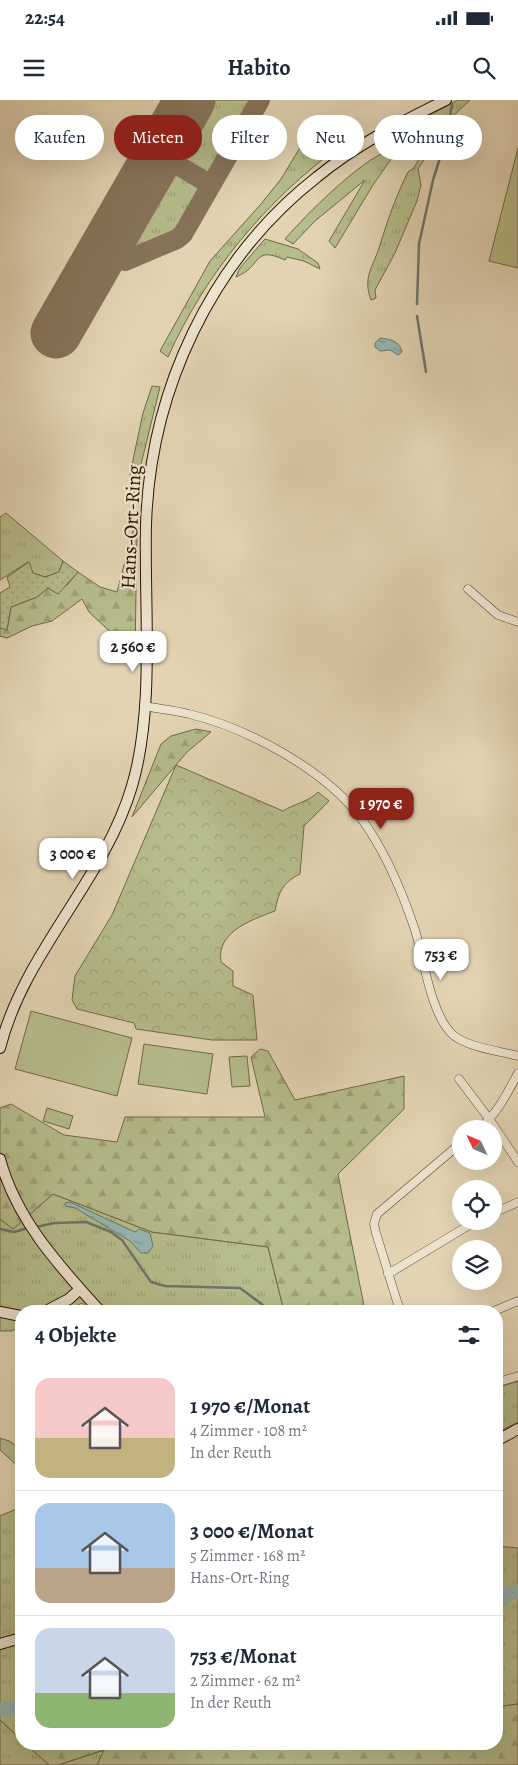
<!DOCTYPE html>
<html lang="de">
<head>
<meta charset="utf-8">
<style>
  :root { --surface:#fff; --page:#f2f2f3; --text:#1f2937; --muted:#747a83; --line:#e0e1e3; --accent:#8f2418 }
  body { margin:0; font-family:Alegreya,serif; background:var(--page); color:var(--text); height:100vh; display:flex; flex-direction:column; font-size:19px; white-space:nowrap }
  * { box-sizing:border-box; margin:0 }
  p { font-size:16px; color:var(--muted) }
  .icon { flex:none; width:28px; height:28px; fill:none; stroke:currentColor; stroke-width:2; stroke-linecap:round; stroke-linejoin:round }
  .map { position:relative; flex:1; overflow:hidden }
  .panel { position:absolute; left:15px; top:1205px; width:488px; height:445px; display:flex; flex-direction:column; background:var(--surface); border-radius:20px; box-shadow:0 5px 20px #0002 }
  .panel>* { flex:none }
  .hud { position:absolute; left:15px; top:15px; width:489px; height:45px; display:flex; gap:10px }
  .needle { width:32px; rotate:314deg }
  .buttons { position:absolute; left:452px; top:1020px; display:grid; gap:10px }
  .buttons a { display:grid; place-items:center; width:50px; height:50px; border-radius:50%; background:var(--surface); box-shadow:0 5px 20px #0002; font-size:25px }
  .price { position:absolute; translate:-50% -42px; padding:0 11px; border-radius:10px; background:#fff; color:#222; font-size:16px; line-height:32px; filter:drop-shadow(0 1px 2px #0008) }
  .price::after { content:''; position:absolute; left:50%; top:30px; width:15px; height:11px; margin-left:-8px; background:inherit; clip-path:polygon(0 0,100% 0,50% 100%) }
  .price.active { background:var(--accent); color:#fff }
  ul { padding:0; list-style:none }
  li { display:flex; align-items:center; gap:15px; height:125px; padding:0 20px }
  li+li { border-top:1px solid var(--line) }
  li span { display:grid; place-items:center; flex:none; width:140px; height:100px; border-radius:15px; color:#555 }
  li>.icon { margin-inline-start:auto }
  span .icon { width:60px; height:60px; fill:#fffc; stroke-width:1 }
  li b { font-size:21px }
  h2 { display:flex; justify-content:space-between; align-items:center; height:60px; padding:0 20px; font-size:21px }
  .tag { padding:0 18px; border-radius:22px; background:var(--surface); box-shadow:0 5px 20px #0002; font-size:18px; line-height:45px }
  .tag.active { background:var(--accent); color:#fff }
  .status { display:flex; justify-content:space-between; align-items:center; height:35px; padding:0 25px; background:var(--surface); direction:ltr }
  .status svg { height:14px; fill:currentColor }
  header { display:flex; justify-content:space-between; align-items:center; height:65px; padding:0 20px; background:var(--surface); font-size:22px; font-weight:700 }
  .map>svg:first-child { display:block }
  .grass { fill:url(#grass-tufts); stroke:#706845 }
  .forest { fill:url(#forest-firs); stroke:#706845 }
  .park { fill:url(#park-crowns); stroke:#706845 }
  .garden { fill:url(#garden-dots); stroke:#706845 }
  .pitch { fill:#b6bc8a; stroke:#706845 }
  .water { fill:url(#water-ripples); stroke:#6b756c }
  .lines { fill:none; stroke-linecap:round; stroke-linejoin:round }
  .stream { stroke:#6b756c; stroke-width:2.5 }
  .river { stroke:#96b7b4; stroke-width:14 }
  .taxiway { stroke:#86745a; stroke-width:20 }
  .runway { stroke:#86745a; stroke-width:51 }
  .street-casing { stroke:#58432d; stroke-width:9 }
  .secondary-casing { stroke:#2a1300; stroke-width:12 }
  .street { stroke:#ece3ce; stroke-width:8 }
  .secondary { stroke:#ece3ce; stroke-width:10 }
  .labels { text-anchor:middle; dominant-baseline:central; stroke-width:4.5; stroke-linejoin:round; paint-order:stroke }
  .street-label { font-size:20px; fill:#2a1300; stroke:#ece3ce }
</style>
</head>
<body>
<div class="status"><b>22:54</b><svg viewBox="0 0 49 12"><path d="M0 12V9h3v3zM5 12V6h3v6zM10 12V3h3v9zM15 12V0h3v12zM26 1h20v11H26zM47 4h2v5h-2z"/></svg></div>
<header><svg class="icon" aria-label="menu" viewBox="0 0 24 24"><path d="M4 6h16M4 12h16M4 18h16"/></svg>Habito<svg class="icon" aria-label="search" viewBox="0 0 24 24"><circle cx="10" cy="10" r="6"/><path d="M15 15l6 6"/></svg></header>
<div class="map">
<svg width="518" height="1665" viewBox="0 0 518 1665">
  <defs>
    <pattern id="grass-tufts" width="24" height="20" patternUnits="userSpaceOnUse" patternTransform="scale(1.25)"><rect width="24" height="20" fill="#b6bc8a"/><path d="M3 7l-1-3M5 7V3M7 7l1-3M15 17l-1-3M17 17v-4M19 17l1-3" fill="none" stroke="#9da175"/></pattern>
    <pattern id="forest-firs" width="22" height="20" patternUnits="userSpaceOnUse" patternTransform="scale(1.25)"><rect width="22" height="20" fill="#b6bc8a"/><path d="M5 1l3.5 6h-7zM16 11l3.5 6h-7z" fill="#9da175"/></pattern>
    <pattern id="park-crowns" width="20" height="18" patternUnits="userSpaceOnUse" patternTransform="scale(1.25)"><rect width="20" height="18" fill="#b6bc8a"/><path d="M2 6a3 3 0 1 1 6 0M12 15a3 3 0 1 1 6 0" fill="none" stroke="#9da175"/></pattern>
    <pattern id="garden-dots" width="8" height="8" patternUnits="userSpaceOnUse" patternTransform="scale(1.25)"><rect width="8" height="8" fill="#b6bc8a"/><path d="M2 2h.1M6 6h.1" fill="none" stroke="#9da175" stroke-width="1.8" stroke-linecap="round"/></pattern>
    <pattern id="water-ripples" width="26" height="14" patternUnits="userSpaceOnUse" patternTransform="scale(1.25)"><rect width="26" height="14" fill="#96b7b4"/><path d="M2 4q2-2 4 0t4 0M15 11q2-2 4 0t4 0" fill="none" stroke="#819c99"/></pattern>
  </defs>
  <rect width="100%" height="100%" fill="#e2d4b3"/>
  <filter id="stains"><feTurbulence type="fractalNoise" baseFrequency=".004" numOctaves="4"/><feColorMatrix values="0 0 0 0 .2 0 0 0 0 .09 0 0 0 0 .02 0 0 0 .5 -.17"/></filter>
  <radialGradient id="worn" r=".72"><stop offset=".6" stop-color="#630" stop-opacity="0"/><stop offset="1" stop-color="#630" stop-opacity=".3"/></radialGradient>
  <path class="grass" d="M205 0H256L220 64C203 86 176 66 181 41Z
    M458 0H470L452 17 447 15C435 20 419 34 407 27Z
    M341 40 340 46C266 101 206 172 168 257L160 251 210 161 261 104 281 79 301 46 311 52Z
    M390 50 394 55 373 85 335 148 329 141 365 80 315 121 293 144 285 139C306 115 360 60 390 50Z
    M423 51 425 58 418 69 421 85 417 101 395 153 375 190 376 198 371 200C362 176 374 166 380 145 388 119 396 96 408 72L414 68Z
    M172 74H180L193 83 198 89 197 100 178 134 135 152 129 149 127 144C128 125 154 80 172 74Z
    M265 139 298 149 318 163 320 169 304 161 287 157 285 160C252 145 263 166 236 177L240 168Z
    M152 286 160 287 133 397 130 374 143 313Z
    M6 413 63 461 59 472 45 477 33 473 28 462 0 480V417Z
    M53 1094 152 1132 268 1147 284 1211H92L82 1203 65 1211H21V1227L11 1231H0V1119L13 1129Z
    M518 1281V1322L496 1333V1288Z
    M0 1338 9 1341 21 1349V1369L0 1350Z
    M21 1407V1604L0 1609V1416Z
    M496 1446 518 1448V1604L496 1607Z
    M0 1620 21 1639V1644H26L49 1665H0Z
    M102 1644H123L105 1650 97 1665H58L104 1650Z"/>
  <path class="forest" d="M137 430 135 555 89 512 82 499 52 521 32 526 7 538 0 536V527L7 530 11 507 37 497 48 488 67 485 78 472 100 487 117 492 133 431Z
    M196 629 211 632 187 652 132 717 161 644 171 636Z
    M260 949 268 951 295 1000 404 976V1009L338 1074 365 1211H284L268 1147 152 1132 53 1094 13 1129 0 1119V1008L11 1004 64 1035 117 1042 125 1017H265L251 957Z
    M21 1604V1639L0 1620V1609Z
    M518 1604V1665H97L104 1650 58 1665H49L26 1644H102L105 1650 123 1644H496V1607Z"/>
  <path class="park" d="M176 665 283 711C294 704 310 701 318 692L329 701 304 726 300 774C283 782 278 793 275 811 251 820 216 832 221 862L233 871V886L253 895 257 940H212L136 929 134 923 77 909 72 900 75 876 112 815Z"/>
  <path class="garden" d="M63 461 78 472 58 494 48 488 37 497 11 507 7 530 0 528V493L10 487 7 477 29 462 33 473 45 477 59 472Z"/>
  <path class="pitch" d="M518 48V168L489 161Z
    M31 911 132 938 117 996 15 969Z
    M144 944 213 954 207 994 138 984Z
    M247 956 250 986 232 987 229 957Z
    M47 1008 73 1016 69 1029 43 1021Z"/>
  <path class="water" d="M380 238C390 239 400 241 402 252L398 255 390 250 380 251 375 247V243Z
    M70 1102 135 1132 139 1129 150 1133 153 1146 148 1153H141L130 1141 75 1108 65 1106V1103Z"/>
  <g class="lines">
    <path class="stream" d="M417 204 419 144 433 80 446 39 452 4
      M417 216 426 272
      M36 1127 54 1123 86 1122 111 1132 122 1140 151 1182 165 1186 240 1188 271 1211
      M0 1129 14 1132 28 1128"/>
    <path class="river" d="M496 1504 510 1493 518 1491
      M0 1610 21 1606"/>
    <path class="taxiway" d="M159 54 211 85
      M103 151 125 161 177 139 183 134 260 0"/>
    <path class="runway" d="M56 233 190 0"/>
    <defs>
      <path id="street" d="M468 489 498 515 518 522
        M144 606C159 609 174 610 189 614 247 628 324 669 361 718 386 752 402 791 415 830 424 859 430 911 451 933 464 947 500 951 518 956
        M459 979 490 1020 518 1062
        M479 1029C497 1014 507 994 518 973
        M494 1113 518 1102
        M388 1174 476 1121
        M400 1211 376 1133 374 1124 377 1114 461 1043
        M494 1211 518 1201
        M496 1283 518 1276"/>
      <path id="secondary" d="M0 948C24 852 104 781 132 686 155 608 144 507 146 425 150 291 211 160 317 77 356 45 401 22 446 0
        M0 1059C16 1119 59 1166 100 1211
        M46 1211 69 1199 80 1189
        M0 1212 21 1216
        M496 1341 518 1329
        M0 1544 21 1538"/>
    </defs>
    <use href="#street" class="street-casing"/>
    <use href="#secondary" class="secondary-casing"/>
    <use href="#street" class="street"/>
    <use href="#secondary" class="secondary"/>
  </g>
  <g class="labels">
    <g class="street-label">
      <text transform="translate(131 427) rotate(-87)">Hans-Ort-Ring</text>
    </g>
  </g>
  <rect width="100%" height="100%" filter="url(#stains)"/>
  <rect width="100%" height="100%" fill="url(#worn)"/>
</svg>
<div class="buttons">
<a><svg class="needle" viewBox="-14 -14 28 28"><path d="M0-13l5 13h-10z" fill="#e53935"/><path d="M0 13l5-13h-10z" fill="#747a83"/></svg></a>
<a><svg class="icon" aria-label="locate" viewBox="0 0 24 24"><circle cx="12" cy="12" r="6"/><path d="M12 2v4M12 18v4M2 12h4M18 12h4"/></svg></a>
<a><svg class="icon" aria-label="layers" viewBox="0 0 24 24"><path d="M12 4l9 5-9 5-9-5zM3 14l9 5 9-5"/></svg></a>
</div>
<b class="price" style="left:133px;top:573px">2 560 €</b>
<b class="price active" style="left:381px;top:730px">1 970 €</b>
<b class="price" style="left:73px;top:780px">3 000 €</b>
<b class="price" style="left:441px;top:881px">753 €</b>
<div class="hud">
<a class="tag">Kaufen</a>
<a class="tag active">Mieten</a>
<a class="tag">Filter</a>
<a class="tag">Neu</a>
<a class="tag">Wohnung</a>
</div>
<section class="panel">
<h2>4 Objekte<svg class="icon" aria-label="filters" viewBox="0 0 24 24"><path d="M4 7h16M4 17h16"/><circle cx="9" cy="7" r="2"/><circle cx="15" cy="17" r="2"/></svg></h2>
<ul>
<li><span style="background:linear-gradient(#f6c9c9 60%,#c2b280 0)"><svg class="icon" aria-label="home" viewBox="0 0 24 24"><path d="M3 11l9-7 9 7M6 9v11h12V9"/></svg></span><div><b>1 970 €/Monat</b><p>4 Zimmer · 108 m²</p><p>In der Reuth</p></div></li>
<li><span style="background:linear-gradient(#a9c7e8 65%,#b9a48a 0)"><svg class="icon" aria-label="home" viewBox="0 0 24 24"><path d="M3 11l9-7 9 7M6 9v11h12V9"/></svg></span><div><b>3 000 €/Monat</b><p>5 Zimmer · 168 m²</p><p>Hans-Ort-Ring</p></div></li>
<li><span style="background:linear-gradient(#c9d6e8 65%,#8fb573 0)"><svg class="icon" aria-label="home" viewBox="0 0 24 24"><path d="M3 11l9-7 9 7M6 9v11h12V9"/></svg></span><div><b>753 €/Monat</b><p>2 Zimmer · 62 m²</p><p>In der Reuth</p></div></li>
</ul>
</section>
</div>
</body>
</html>
